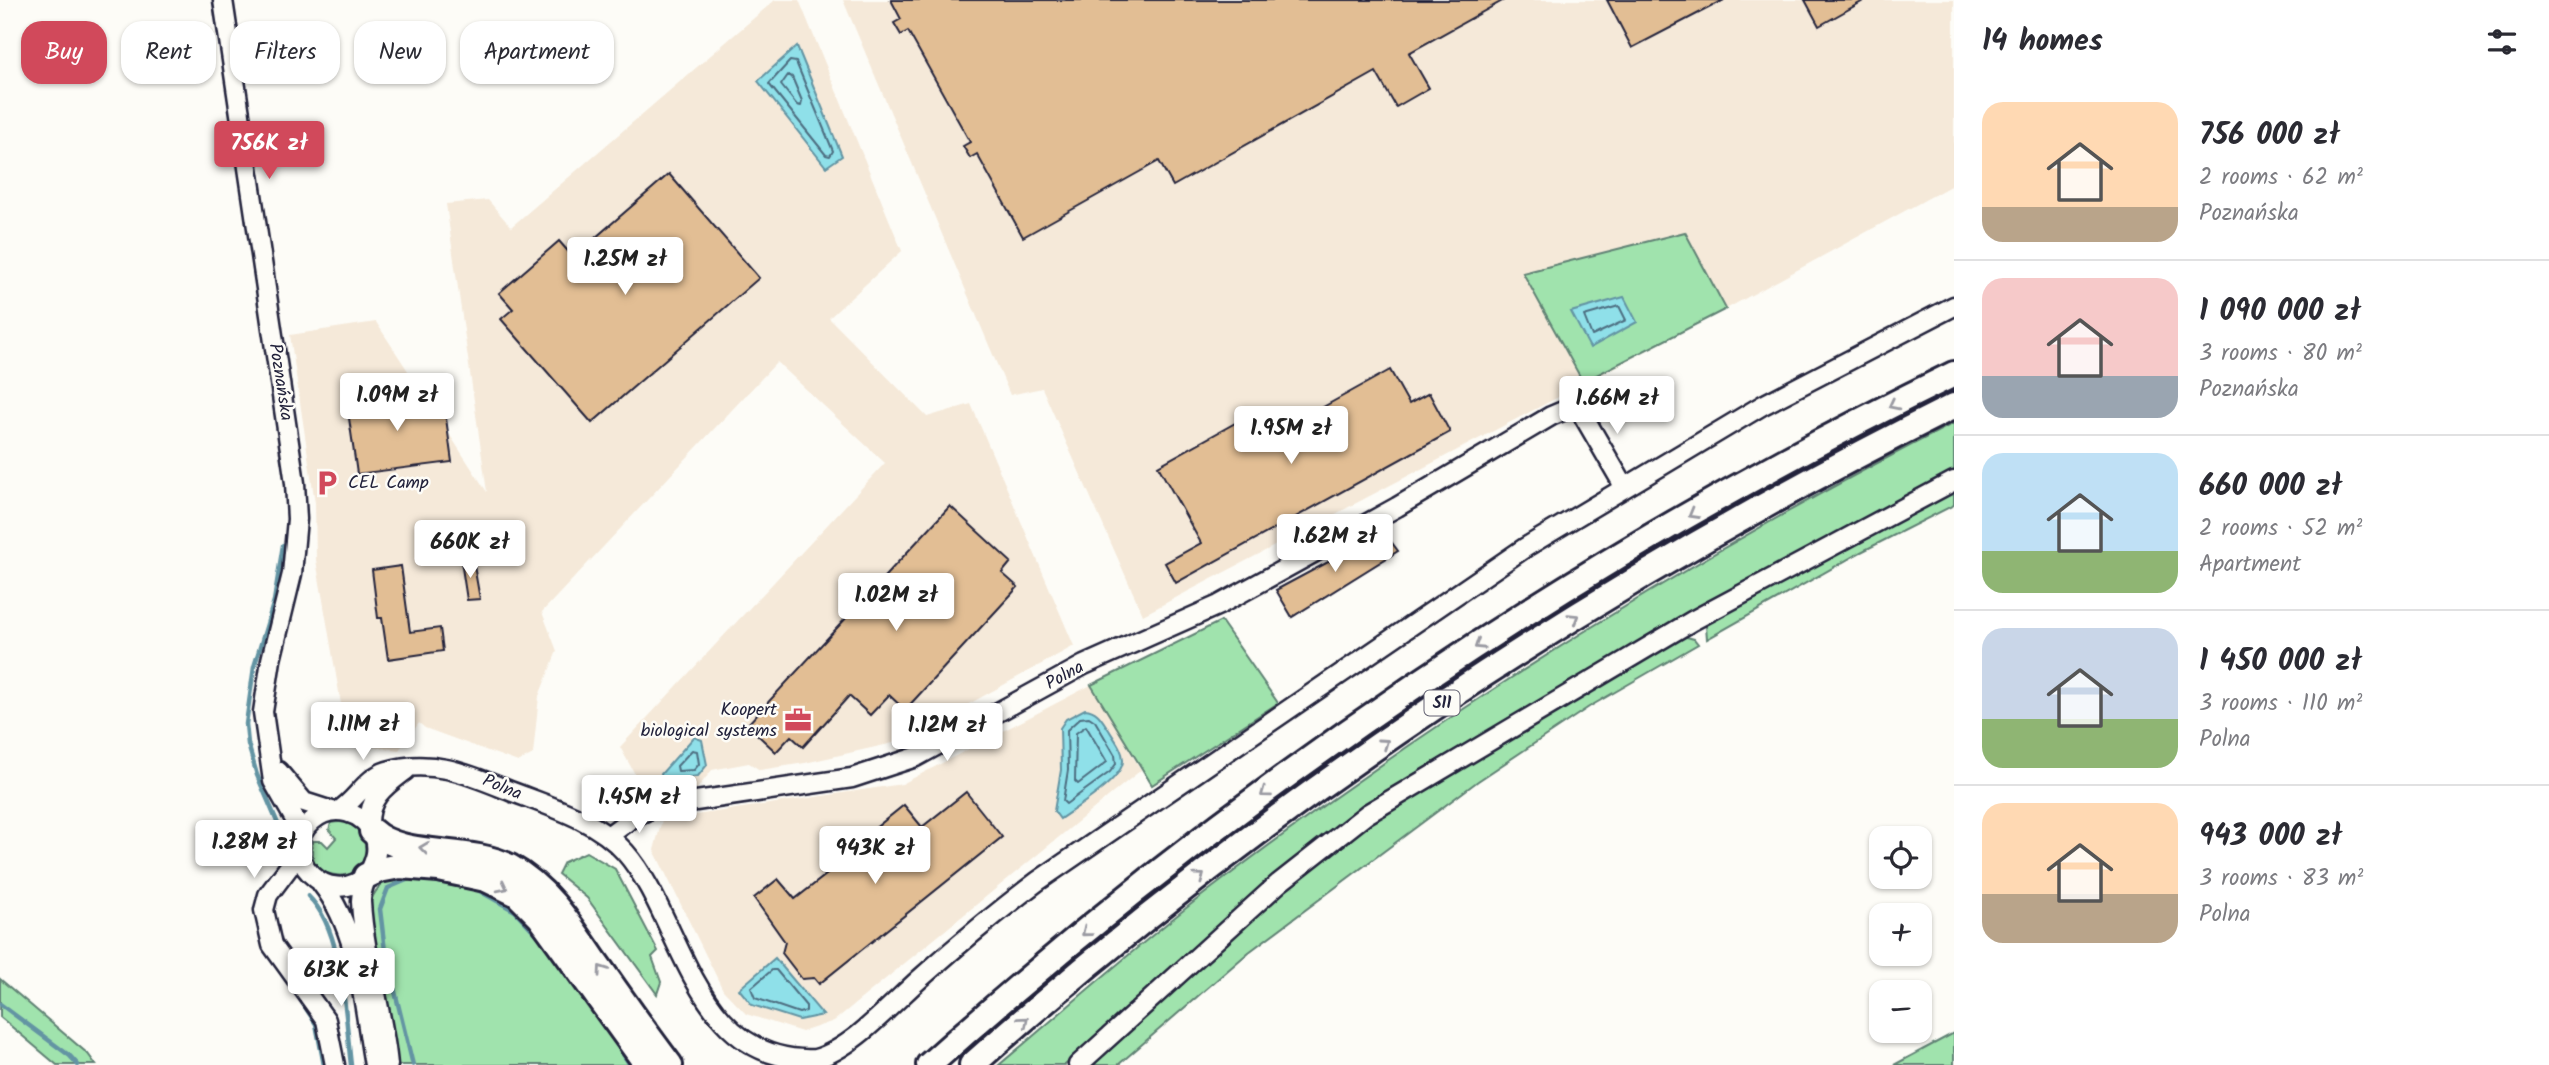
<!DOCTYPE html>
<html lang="en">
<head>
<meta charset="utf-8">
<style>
  :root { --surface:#fff; --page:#f2f2f3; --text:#2b2b33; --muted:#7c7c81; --line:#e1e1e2; --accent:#d1495b }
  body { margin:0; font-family:Kalam,sans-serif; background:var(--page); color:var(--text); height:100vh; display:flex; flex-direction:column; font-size:26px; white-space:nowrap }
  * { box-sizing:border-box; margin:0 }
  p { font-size:23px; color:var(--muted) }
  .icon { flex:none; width:38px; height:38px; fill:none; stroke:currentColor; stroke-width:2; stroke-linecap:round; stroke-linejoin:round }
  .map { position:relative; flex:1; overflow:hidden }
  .drawer { display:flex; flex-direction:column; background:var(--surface); width:595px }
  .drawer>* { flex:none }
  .hud { position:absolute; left:21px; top:21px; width:665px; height:63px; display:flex; gap:14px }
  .buttons { position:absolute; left:1869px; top:826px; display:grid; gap:14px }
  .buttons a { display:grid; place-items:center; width:63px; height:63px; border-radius:14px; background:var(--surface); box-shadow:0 2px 5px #0004; font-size:35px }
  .price { position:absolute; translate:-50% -60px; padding:0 16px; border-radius:7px; background:#fff; color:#222; font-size:23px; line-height:46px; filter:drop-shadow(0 2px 4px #0008) }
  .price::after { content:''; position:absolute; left:50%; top:42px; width:21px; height:16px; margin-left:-10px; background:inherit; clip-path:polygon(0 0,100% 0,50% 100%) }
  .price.current { background:var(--accent); color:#fff }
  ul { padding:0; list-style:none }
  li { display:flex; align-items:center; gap:21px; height:175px; padding:0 28px }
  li+li { border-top:2px solid var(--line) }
  li span { display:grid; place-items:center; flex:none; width:196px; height:140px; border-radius:21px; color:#555 }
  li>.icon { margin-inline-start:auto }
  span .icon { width:84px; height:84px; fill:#fffc; stroke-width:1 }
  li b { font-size:30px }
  h2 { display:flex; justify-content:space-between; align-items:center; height:84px; padding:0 28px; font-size:30px }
  .chip { padding:0 24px; border-radius:21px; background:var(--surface); box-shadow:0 2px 5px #0004; font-size:24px; line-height:63px }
  .chip.current { background:var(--accent); color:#fff }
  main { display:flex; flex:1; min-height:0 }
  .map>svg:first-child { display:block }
  .built { fill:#f5e9d9 }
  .green { fill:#a0e3ad; stroke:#618274; stroke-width:2 }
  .water { fill:#8fe0e9; stroke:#6394a3; stroke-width:2 }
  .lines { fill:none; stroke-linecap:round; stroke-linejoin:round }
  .shore { stroke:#4e6e81; stroke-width:2 }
  .stream { stroke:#6394a3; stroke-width:4.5 }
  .building { fill:#e2be94; stroke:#22223b; stroke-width:2 }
  .minor-casing { stroke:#22223b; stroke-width:23 }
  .highway-casing { stroke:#22223b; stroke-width:30 }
  .minor { stroke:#fdfcf7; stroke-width:18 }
  .highway { stroke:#fdfcf7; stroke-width:24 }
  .oneway { stroke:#9a9aa2 }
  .labels { text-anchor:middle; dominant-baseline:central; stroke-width:5; stroke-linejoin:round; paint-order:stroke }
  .shield { fill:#fdfcf7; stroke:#646373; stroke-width:2 }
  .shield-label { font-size:16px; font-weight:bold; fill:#22223b }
  .street-label { font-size:18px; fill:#22223b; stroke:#fdfcf7 }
  .poi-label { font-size:18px; fill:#22223b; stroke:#fdfcf7; text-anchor:start }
</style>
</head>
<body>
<main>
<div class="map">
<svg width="1954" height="1065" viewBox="0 0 1954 1065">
  <rect width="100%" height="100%" fill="#fdfcf7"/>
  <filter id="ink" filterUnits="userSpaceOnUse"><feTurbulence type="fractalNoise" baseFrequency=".0143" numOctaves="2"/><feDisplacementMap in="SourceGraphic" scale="14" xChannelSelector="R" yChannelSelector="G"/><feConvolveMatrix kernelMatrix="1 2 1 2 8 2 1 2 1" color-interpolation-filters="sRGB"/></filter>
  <g filter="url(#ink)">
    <path class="built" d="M775 0H799L902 251 829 318 927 417 971 404 1074 646 902 741 805 763 760 770 749 763 722 768 712 770 696 790 648 798 620 747 885 463 777 362 542 612 557 651 539 696 533 754 518 762 425 728 419 723 399 750 348 744 316 560 315 503 290 335 376 322 487 492 446 204 488 200 511 227Z
      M843 0H1954V184L1726 309 1143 615 1042 388 1010 395Z
      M1091 685 1141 770 834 1021 802 1032 746 1014 723 990 654 850 662 820 902 784Z"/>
    <path class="green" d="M1685 232 1726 309 1583 382 1523 273Z
      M1954 423V471L1686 616 1414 774 1324 834 1254 893 1065 1065H999C1068 1007 1136 946 1208 891 1442 712 1692 557 1954 423Z
      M1954 490V505L1861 552 1707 639 1706 625 1712 618Z
      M1221 621 1278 703 1152 785 1091 685Z
      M1683 636 1694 639 1698 644 1589 707 1478 781 1249 952 1118 1065H1089L1300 875 1347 838 1430 784Z
      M331 823C377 813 378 890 326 873L314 863 311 844 314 841H322L328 847 336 838 329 830Z
      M586 852 615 869 658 951 652 957 661 982 657 994 587 898 558 874 564 862Z
      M397 874 461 879 515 903 636 1065H395C392 1020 375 978 371 932 371 924 368 914 370 905 373 890 383 881 397 874Z
      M0 979 88 1054 96 1065H57L0 1017Z
      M1954 1033V1065H1894Z"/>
    <path class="water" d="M797 46 842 156 826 167 758 81Z
      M1624 297 1637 322 1590 348 1571 312Z
      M1085 709C1098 710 1102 720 1109 730 1114 739 1123 749 1123 760 1124 779 1075 808 1060 819L1054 811 1061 770 1060 728 1066 719Z
      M694 737 702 740 707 765 698 776 662 782 661 774Z
      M775 958 823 1015 799 1020 752 1005 739 989Z"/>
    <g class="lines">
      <path class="shore" d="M790 61 796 62 833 151 830 156 826 155 769 84Z
        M788 75 792 77 802 101 801 106 797 105 781 85Z
        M1619 306 1626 320 1592 336 1584 316Z
        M1089 717 1095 721 1115 755 1116 764 1110 772 1066 804 1063 801 1068 770 1067 730 1080 718Z
        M1086 726 1107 762 1078 784 1075 781 1076 733Z
        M692 750 697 751 699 764 694 770 678 771 677 766Z
        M772 970H776L806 1006V1011L799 1013 755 998 751 988Z"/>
      <path class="stream" d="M282 859 284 838 257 775 248 744 246 724 254 667 274 601 283 545
        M409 879 388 888 380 909 385 951 413 1065
        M429 880 476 889 515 911 546 944
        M308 896C344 930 345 1016 351 1065
        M300 999 316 1024 324 1065
        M0 1004 70 1056 78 1065
        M613 1038 630 1065"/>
    </g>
    <path class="building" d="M891 0H1504L1409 53 1429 88 1396 107 1376 72 1173 186 1159 161 1023 237 977 154 970 158 963 146 970 142 908 31 901 35 894 23 901 19Z
      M1607 0H1724L1632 48Z
      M1805 0H1865L1819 26Z
      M669 174 759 278 592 423 501 319 513 309 499 293 559 241 573 257Z
      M1390 370 1409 404 1429 393 1450 432 1176 583 1165 563 1201 543 1158 466 1255 412 1269 437Z
      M366 387 369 406 443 396 452 462 357 474 345 390Z
      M950 506 1011 562 1002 573 1018 587 905 710 889 695 870 715 849 696 803 747 791 736 776 752 747 725Z
      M1384 532 1398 551 1292 617 1276 590Z
      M473 560 480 599 467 600 461 561Z
      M401 566 410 632 440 628 443 651 388 659 382 618H378L372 570Z
      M966 792 1002 837 819 984 814 978 802 979 782 953 785 942 754 898 778 879 795 899 877 835 873 830 904 805 922 827Z"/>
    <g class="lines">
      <defs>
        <path id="minor" d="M223 0 295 483 297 519 292 574 271 660 263 712 273 781 298 825 301 839
          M278 771 304 802 332 811
          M338 811C357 800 365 778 387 771 429 758 466 773 505 789 545 805 595 818 625 852 682 916 693 1065 815 1059 853 1049 893 1002 923 976 960 943 998 911 1038 881L1526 547 1763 405 1954 306
          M369 826C368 797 385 786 406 770
          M608 836 635 816 655 807 852 778 916 757 1084 665 1219 605 1397 507 1551 416 1577 405 1624 486
          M300 848 289 867 268 895 264 910 272 945 326 1020 335 1065
          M366 876C329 910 274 855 312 821 333 802 364 812 374 836 384 860 360 877 361 902 364 957 383 1010 388 1065
          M321 883C360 932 363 1004 374 1065
          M1078 1065 1279 883 1367 814 1692 621 1954 481"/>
        <path id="highway" d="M372 831C401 859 471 846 510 867 548 888 571 926 595 961 620 996 644 1031 670 1065
          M366 876 379 870 400 866 439 869 486 879 517 894 540 917 647 1065
          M929 1065C1235 790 1584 554 1954 374
          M972 1065C1267 802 1601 582 1954 406"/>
      </defs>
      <use href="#minor" class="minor-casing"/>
      <use href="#highway" class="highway-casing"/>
      <use href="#minor" class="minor"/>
      <use href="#highway" class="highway"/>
    </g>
    <defs><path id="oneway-chevron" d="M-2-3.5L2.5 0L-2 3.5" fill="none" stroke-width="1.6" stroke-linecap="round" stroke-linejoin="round" transform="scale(1.75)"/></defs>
    <g class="oneway">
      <use href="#oneway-chevron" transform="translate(1893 405) rotate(153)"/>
      <use href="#oneway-chevron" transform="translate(1693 514) rotate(150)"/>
      <use href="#oneway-chevron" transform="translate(1574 618) rotate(-32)"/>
      <use href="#oneway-chevron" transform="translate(1479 645) rotate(147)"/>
      <use href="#oneway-chevron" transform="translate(1384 743) rotate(-35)"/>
      <use href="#oneway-chevron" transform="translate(1265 793) rotate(144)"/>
      <use href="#oneway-chevron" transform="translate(424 848) rotate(-173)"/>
      <use href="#oneway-chevron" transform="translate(1200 877) rotate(-37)"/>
      <use href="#oneway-chevron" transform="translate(503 887) rotate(27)"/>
      <use href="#oneway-chevron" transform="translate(1086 932) rotate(141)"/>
      <use href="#oneway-chevron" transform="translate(602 970) rotate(-125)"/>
      <use href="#oneway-chevron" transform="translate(1024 1021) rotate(-40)"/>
    </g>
  </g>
  <defs>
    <symbol id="parking-bare" viewBox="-9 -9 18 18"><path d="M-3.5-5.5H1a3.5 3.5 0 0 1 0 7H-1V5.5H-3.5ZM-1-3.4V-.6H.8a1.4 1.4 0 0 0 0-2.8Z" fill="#d1495b" stroke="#fdfcf7" stroke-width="2.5" paint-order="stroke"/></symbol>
    <symbol id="office-bare" viewBox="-9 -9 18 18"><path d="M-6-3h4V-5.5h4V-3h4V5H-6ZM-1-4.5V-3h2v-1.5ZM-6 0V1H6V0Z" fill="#d1495b" stroke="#fdfcf7" stroke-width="2.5" paint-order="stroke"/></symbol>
  </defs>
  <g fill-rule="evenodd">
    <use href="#parking-bare" x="308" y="464" width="38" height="38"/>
    <use href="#office-bare" x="779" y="701" width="38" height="38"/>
  </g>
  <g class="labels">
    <rect class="shield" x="1424.5" y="690.5" width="35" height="25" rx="5"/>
    <g class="shield-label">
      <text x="1442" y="703">S11</text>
    </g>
    <g class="street-label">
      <text transform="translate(280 382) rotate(81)">Poznańska</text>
      <text transform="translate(1065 676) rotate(-29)">Polna</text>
      <text transform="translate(502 788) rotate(22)">Polna</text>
    </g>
    <g class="poi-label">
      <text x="348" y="483">CEL Camp</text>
      <text x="777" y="710" text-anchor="end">Koopert<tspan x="777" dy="21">biological systems</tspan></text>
    </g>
  </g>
</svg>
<div class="buttons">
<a><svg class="icon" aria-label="locate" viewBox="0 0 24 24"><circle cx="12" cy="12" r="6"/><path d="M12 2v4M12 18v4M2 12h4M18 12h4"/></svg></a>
<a>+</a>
<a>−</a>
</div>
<b class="price current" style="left:269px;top:181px">756K zł</b>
<b class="price" style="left:625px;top:297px">1.25M zł</b>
<b class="price" style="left:397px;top:433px">1.09M zł</b>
<b class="price" style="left:1617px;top:436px">1.66M zł</b>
<b class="price" style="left:1291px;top:466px">1.95M zł</b>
<b class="price" style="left:1335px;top:574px">1.62M zł</b>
<b class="price" style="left:470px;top:580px">660K zł</b>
<b class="price" style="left:896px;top:633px">1.02M zł</b>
<b class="price" style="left:363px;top:762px">1.11M zł</b>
<b class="price" style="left:947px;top:763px">1.12M zł</b>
<b class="price" style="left:639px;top:835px">1.45M zł</b>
<b class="price" style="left:254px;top:880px">1.28M zł</b>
<b class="price" style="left:875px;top:886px">943K zł</b>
<b class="price" style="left:341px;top:1008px">613K zł</b>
<div class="hud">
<a class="chip current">Buy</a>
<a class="chip">Rent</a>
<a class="chip">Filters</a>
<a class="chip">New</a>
<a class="chip">Apartment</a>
</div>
</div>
<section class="drawer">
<h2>14 homes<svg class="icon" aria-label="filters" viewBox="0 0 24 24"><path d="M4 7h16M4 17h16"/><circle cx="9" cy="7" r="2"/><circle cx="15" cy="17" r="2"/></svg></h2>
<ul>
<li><span style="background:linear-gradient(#ffd9b3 75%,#b9a48a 0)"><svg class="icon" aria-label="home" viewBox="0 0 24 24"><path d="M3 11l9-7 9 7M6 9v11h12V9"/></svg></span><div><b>756 000 zł</b><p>2 rooms · 62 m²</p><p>Poznańska</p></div></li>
<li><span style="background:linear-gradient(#f6c9c9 70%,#9aa5b1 0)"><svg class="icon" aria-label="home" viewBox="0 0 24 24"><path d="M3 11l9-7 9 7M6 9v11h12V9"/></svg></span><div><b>1 090 000 zł</b><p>3 rooms · 80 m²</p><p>Poznańska</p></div></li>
<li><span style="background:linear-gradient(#bfe0f5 70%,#8fb573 0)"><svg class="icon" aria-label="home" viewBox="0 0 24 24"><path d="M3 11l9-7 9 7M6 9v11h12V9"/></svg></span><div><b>660 000 zł</b><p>2 rooms · 52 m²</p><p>Apartment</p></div></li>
<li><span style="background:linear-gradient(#c9d6e8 65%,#8fb573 0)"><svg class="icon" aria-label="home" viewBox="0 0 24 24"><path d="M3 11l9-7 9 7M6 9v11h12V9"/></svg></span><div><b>1 450 000 zł</b><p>3 rooms · 110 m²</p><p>Polna</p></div></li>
<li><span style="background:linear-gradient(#ffd9b3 65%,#b9a48a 0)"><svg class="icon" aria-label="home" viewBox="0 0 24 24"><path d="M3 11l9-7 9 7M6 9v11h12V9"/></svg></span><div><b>943 000 zł</b><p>3 rooms · 83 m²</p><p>Polna</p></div></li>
</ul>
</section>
</main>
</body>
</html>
